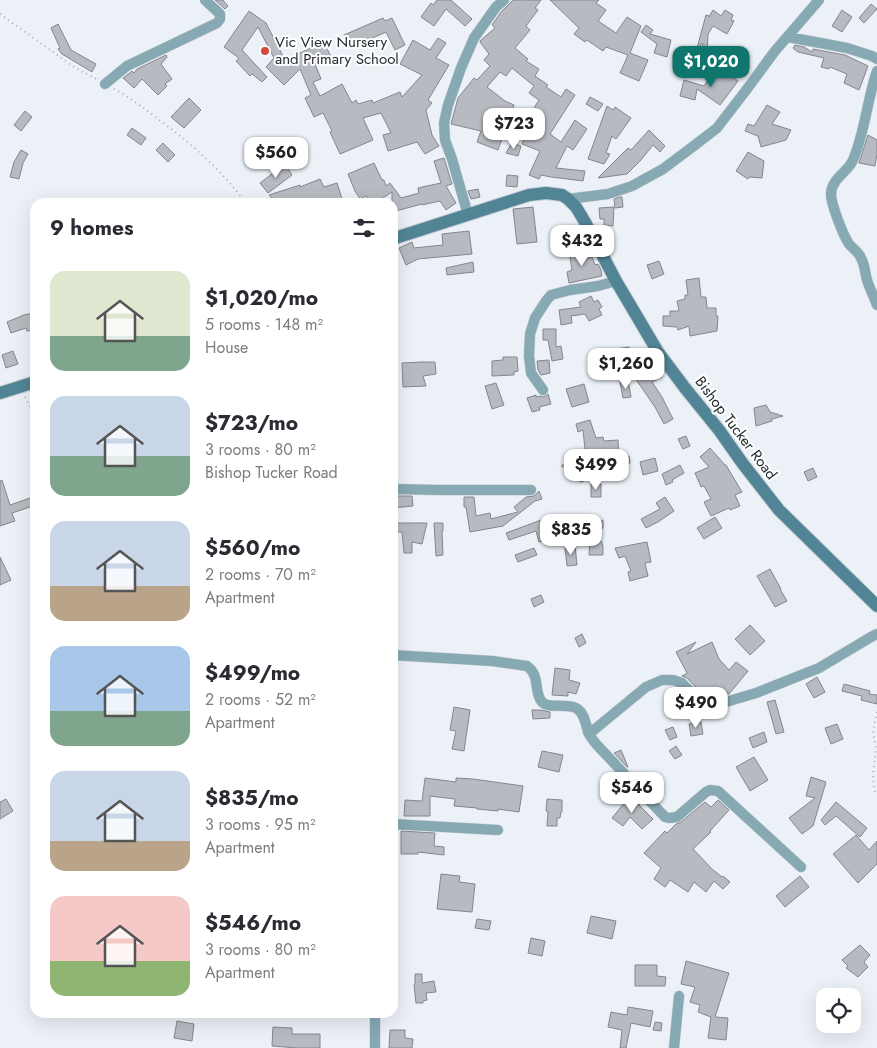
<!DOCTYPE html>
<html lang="en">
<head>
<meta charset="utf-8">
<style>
  :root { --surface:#fff; --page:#f2f2f3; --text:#2b2b33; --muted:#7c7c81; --accent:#0f766e }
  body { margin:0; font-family:Jost,sans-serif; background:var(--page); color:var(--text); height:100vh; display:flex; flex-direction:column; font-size:19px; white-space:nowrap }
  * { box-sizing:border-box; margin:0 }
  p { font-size:16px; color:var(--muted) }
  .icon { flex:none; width:28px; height:28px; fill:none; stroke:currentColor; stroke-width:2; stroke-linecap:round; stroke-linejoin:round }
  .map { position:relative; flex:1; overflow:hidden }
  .details { position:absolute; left:30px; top:198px; width:368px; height:820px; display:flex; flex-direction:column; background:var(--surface); border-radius:15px; box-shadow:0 5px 20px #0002 }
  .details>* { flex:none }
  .controls { position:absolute; left:816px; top:988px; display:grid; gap:10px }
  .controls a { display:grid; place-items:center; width:45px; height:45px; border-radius:10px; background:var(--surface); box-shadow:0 5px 20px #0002; font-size:25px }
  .price { position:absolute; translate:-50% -42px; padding:0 11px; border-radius:10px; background:#fff; color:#222; font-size:16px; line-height:32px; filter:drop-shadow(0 1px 2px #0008) }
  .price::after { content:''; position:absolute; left:50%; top:30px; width:15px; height:11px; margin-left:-8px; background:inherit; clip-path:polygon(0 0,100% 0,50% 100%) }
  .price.active { background:var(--accent); color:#fff }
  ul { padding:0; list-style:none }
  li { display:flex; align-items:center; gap:15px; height:125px; padding:0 20px }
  li span { display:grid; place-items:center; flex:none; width:140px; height:100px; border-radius:15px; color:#555 }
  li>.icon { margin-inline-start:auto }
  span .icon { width:60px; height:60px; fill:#fffc; stroke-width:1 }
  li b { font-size:21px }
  h2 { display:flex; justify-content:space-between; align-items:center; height:60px; padding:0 20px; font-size:21px }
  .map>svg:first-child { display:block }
  .building { fill:#b8bac1; stroke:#84868d }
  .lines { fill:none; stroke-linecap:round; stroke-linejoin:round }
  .minor-casing { stroke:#c8cdd3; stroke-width:11 }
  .secondary-casing { stroke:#c8cdd3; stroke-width:14 }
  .path { stroke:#a8adb2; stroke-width:2; stroke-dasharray:1 4; stroke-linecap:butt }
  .minor { stroke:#87a9b3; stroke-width:10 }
  .secondary { stroke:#518595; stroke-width:12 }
  .poi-dot { fill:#d6493a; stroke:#fcfeff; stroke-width:2 }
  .labels { text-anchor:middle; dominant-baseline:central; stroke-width:4; stroke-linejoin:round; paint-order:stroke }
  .poi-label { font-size:15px; fill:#282b2d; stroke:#fcfeff; text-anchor:start }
  .street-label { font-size:15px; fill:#282b2d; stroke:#fcfeff }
</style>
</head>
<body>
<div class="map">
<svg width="877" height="1048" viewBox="0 0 877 1048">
  <rect width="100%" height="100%" fill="#ebf1f7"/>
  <path class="building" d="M215 0H223L228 6 225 9Z
    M437 0H451L472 19 465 26 446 9 434 26 421 17 431 3 433 5Z
    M513 0H541L535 8 538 10 526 26 530 30 515 48 528 59 526 61 539 69 535 76 548 85 546 87 561 97 566 89 575 95 550 134 561 142 575 120 587 129 573 150 567 146 556 168 585 171 583 181 551 177 541 175 539 179 529 175 540 151 522 144 528 130 522 127 539 100 529 93 534 86 512 68 506 76 500 72 487 87 505 101 514 105 505 128H506L498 150 477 142 481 131 451 124 458 98 474 78 477 80 490 66 484 60 489 54 480 42V41L495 28 492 25 501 12Z
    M550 0H599L596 3 606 10 598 21 616 33 627 17 641 26 630 53 648 60 639 81 620 73 628 55 606 47 603 51 587 40 585 42 574 34 579 28Z
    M871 4 877 9 864 23 859 18Z
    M713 10 721 16 725 10 733 15 731 20 734 21 727 34 713 26 708 34 707 54H705L702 43 698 49 697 48 706 15 709 16V17Z
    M842 10 852 17 842 32 832 26Z
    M249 11 266 23 285 60 324 42 331 57 315 64 321 79 313 82 320 96 342 84 352 103 356 100 358 104 372 100 373 103 400 92 402 97 422 75 400 64 413 40 430 50 438 38 446 43 436 58 449 65 428 100 432 103 426 110 432 135 439 146 425 154 417 142 388 151 383 135 391 133 381 113 363 118 373 140 340 154 330 132 332 131 323 113 314 117 305 98 311 95 300 69 284 85 266 67 274 58 258 27 242 50 267 77 262 82 252 74 250 76 236 61 239 58 224 47Z
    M383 18 385 21 392 18 405 45 395 50 386 32 350 48 344 35Z
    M58 24 71 50 96 64 92 72 62 54 58 49 60 48 51 28Z
    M646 25 653 30 650 34 671 40 667 57 654 53 657 44 641 32Z
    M795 45 804 47 812 52 813 49 845 55 868 66 859 90 844 83 847 74 830 67 829 69 821 67 824 58 798 52 793 48Z
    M166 55 167 57 161 64 172 79 165 84 167 86 158 95 142 79 134 88 123 78 131 72 132 71 134 73 137 69Z
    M716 69 725 76 727 73 738 81 720 105 697 89 695 100 680 96 684 80 704 86Z
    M590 97 603 104 598 111 586 104Z
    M189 98 201 110 184 128 171 117Z
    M767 105 780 112 772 124 791 130 786 140 761 147 758 136 745 131 748 124 754 126Z
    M607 106 613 110 615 107 631 118 616 139 612 136 606 153 610 154 604 164 588 159Z
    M25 111 32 117 21 131 14 125Z
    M132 128 146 138 141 145 127 135Z
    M649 130 665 146 660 152 653 145 641 160 627 174 598 178 628 148 631 150Z
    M868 135 877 140V154L875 166 859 163Z
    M163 143 175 155 168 162 156 150Z
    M512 143 521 146 518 156 506 153Z
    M21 150 28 154 23 163 19 179 10 177 14 162Z
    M748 152 764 161 762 178 749 177 748 179 736 171Z
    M444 158 452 184 446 186 456 203 446 210 440 201 422 205V204L392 212V192L377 202H370L366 196 360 199 355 191 348 174 374 163 382 180H384L386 186 390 183 401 198 419 193 418 188 441 183 434 161Z
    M285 164 292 175 268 193 260 183Z
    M507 175 518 176 517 187 506 186Z
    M320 179 324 187 337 183 343 202H275L269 195 300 185V187Z
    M478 189 480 197 471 199 468 191Z
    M619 197H622L623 207 615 208 614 199Z
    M533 207 537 242 517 244 513 209Z
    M614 207 613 226 604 225V219H600L599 208Z
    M469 231 472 254 418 259 406 265 399 248 412 242 414 248 443 245 442 234Z
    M576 244 578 261 592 257 595 265 598 264 601 270 602 276 569 283 567 272 572 270 568 245Z
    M659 261 664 274 652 279 647 265Z
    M473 262 474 272 447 275 446 268Z
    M699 278 701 297H706L707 308H716V316H718L717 331 690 336 689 326 678 330 677 327 663 326V316H670V311H679L677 301 685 299V295H688L686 280Z
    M591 296 594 302 598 300 602 307 599 309 602 315 589 321 585 314 571 316 572 323 561 325 559 310 581 307 579 302Z
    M34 313 35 330 27 331 26 328 11 333 7 322 24 315Z
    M543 329H556V347L561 346 563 359 552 361 548 340H543Z
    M629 347 630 355 649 353 651 355 652 369 657 366 662 377 652 382 662 397 673 419 664 424 655 407 615 349Z
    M13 351 18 364 6 368 2 355Z
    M503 357H517L518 371 514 372V375L492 376V361L503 360Z
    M549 360 550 373 541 375 538 370 537 361Z
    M422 362H435L436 374 423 376 426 386 403 387 402 363Z
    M628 381 631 397 623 398 620 382Z
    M496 383 504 405 492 409 485 386Z
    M584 384 589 402 572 407 566 389Z
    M548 394 551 404 539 407 540 410 532 412 527 398 536 395V397L540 396 544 397Z
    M766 405 770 412 783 416 772 419V421L756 426 754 408Z
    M590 420 596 438 603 437 604 441 618 440 619 463 581 466 584 481 580 482 574 466 562 467V465L576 460 573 455 585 449 583 430 578 432 576 424Z
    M686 436 690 446 683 449 678 439Z
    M710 448 725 465H726L742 492 735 495 740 506 730 510 729 508 711 516 704 502 711 499 704 486 701 487 695 473 709 467 700 457Z
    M629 456 630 463 621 465 620 457Z
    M655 458 658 471 643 475 640 462Z
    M680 465 684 473 672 480 673 482 666 485 662 474Z
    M813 468 817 477 808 481 804 472Z
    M2 480 10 505 30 498 33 506 12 513 15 521 0 526V481Z
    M591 484H601V497H591Z
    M539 491 542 499 535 501 503 526 470 532 466 507H464V497H474L476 516 490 513 491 519 518 512 514 507 526 497 534 496Z
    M392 496H412L413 506 392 508Z
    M665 497 674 511 658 522 646 528 641 519 660 509 656 503Z
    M715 517 722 528 704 539 697 528Z
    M544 519 551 539 539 542 536 531 509 540 506 533Z
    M603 520V528L595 532 592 524Z
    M394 523H427L422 544 412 542V553H404L402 532H394Z
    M434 523H443V531H442L443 555 436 556Z
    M599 535 603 546V555H589L590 539Z
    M647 542 651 562 645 563 648 576 630 581 628 572 631 571 625 556 619 558 615 548Z
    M575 545 577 565 567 566 565 548Z
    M534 548 537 555 518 562 515 555Z
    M0 557 11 580 0 585Z
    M770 569 781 589H780L787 601 775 607 757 576Z
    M541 595 544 602 534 607 531 599Z
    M750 625 765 641 750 655 735 639Z
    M582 634 586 643 579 647 575 638Z
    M696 642 687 654 712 642 719 659 729 670 736 662 748 671 729 694H728L726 691 717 696 712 687 704 696 687 678 682 676 687 673 676 652Z
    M555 668 570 670 569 680 580 683 576 694 568 692V696L552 695Z
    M817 677 825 692 814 698 806 684Z
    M844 684 870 691 869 694 877 695V704L861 700 862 696 842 691Z
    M775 700 784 732 776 734 767 702Z
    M454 707 470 710 464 751 452 749 456 731 450 730Z
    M532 710H541L550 712V718L533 719Z
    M701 722 703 734 691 736 689 724Z
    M837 724 843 739 831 744 825 728Z
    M673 727 677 737 670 740 665 730Z
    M764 732 767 742 753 748 749 738Z
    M676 746 682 755 675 759 669 751Z
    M621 750 628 767H627L614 753Z
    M542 751 563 755 559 772 538 767Z
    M754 757 768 780 750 791 736 767Z
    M811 777 826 782 813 826 802 834 789 818 815 798 806 796Z
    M425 778 456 782V778L473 779 523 786 519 812 498 809V811L477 809V808L454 806 455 799 430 796V816H404L405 800 422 801Z
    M630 796 640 804 639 805 653 819 642 829 630 817 623 826 612 818Z
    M6 799 13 811 0 819V802Z
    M547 799 562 800V812H561L560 818H557V826H547L548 811H546Z
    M718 800 729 810 710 831 711 832 693 849 712 869 722 877 723 876 730 882 723 889 714 881 706 892 694 882 688 892 670 880 665 887 654 879 661 868 644 853 665 831 667 833 676 824 681 822 705 802 711 807Z
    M836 802 867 828 860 837 836 816 825 825 821 820Z
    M401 831 435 833 434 846 444 847V855L418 852V854H401Z
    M856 835 869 850 877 841V864L858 883 833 854Z
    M441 874 460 876 459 882 475 884 472 912 437 909Z
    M800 876 809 887 785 907 776 896Z
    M591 916 616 921 612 939 587 933Z
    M477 919 491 921 489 930 475 928Z
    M531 938 545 941 542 956 528 953Z
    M860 945 870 955 864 962 868 967 858 977 846 968 848 966 842 960Z
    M686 961 729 973 715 1017 728 1018 726 1040 708 1038 711 1017 698 1012 700 1005 690 1002 695 987 681 984Z
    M635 965H657V976L666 977 665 986H635Z
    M415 974H422V983L434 981 436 992 426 993 427 1000 423 1001V1003H416L414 985 415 984Z
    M628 1007 653 1011 650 1027 631 1023 626 1048H620L622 1030 608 1027 611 1012 627 1015Z
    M177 1021 194 1024 192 1041 174 1038Z
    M655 1022 662 1023 661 1031 653 1030Z
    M273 1027 292 1028V1034H320V1048H297L272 1046Z
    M390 1030H405V1038L413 1039 412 1048H389Z"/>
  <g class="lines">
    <defs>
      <path id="minor" d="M788 37 847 48 872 56 877 59
        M877 71C867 100 865 132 853 160 848 172 831 179 831 194 831 204 843 235 849 244 853 249 859 252 861 258 865 265 865 273 867 280 870 289 874 297 877 305
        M105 84 127 66 217 23 220 19V14L205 0
        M568 199 608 194 632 186 663 169 695 145 717 128 747 89 775 51 819 0
        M468 215 452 159 445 140 444 123 448 105 461 68 474 38 496 7 504 0
        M543 390 531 373 529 356 530 334 535 318 546 301 551 295 570 290 598 286 616 281
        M392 489 439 490H531
        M392 655 492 661 527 666C541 676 533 692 542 702 548 709 567 703 576 708 584 712 586 724 588 732 590 737 594 741 597 745L665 817 669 818 677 817 706 792 710 790 718 791 801 867
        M589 734 646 687 662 680H673L682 683 700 702 704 705H710L719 704 756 693 819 668 871 637 877 634
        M392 824 498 830
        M375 1012V1048
        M674 1048 679 996"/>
      <path id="secondary" d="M392 239 529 195 546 193 562 195 568 199 576 207 585 222 616 281 658 352 685 388 719 430 743 464 779 510 877 606
        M0 393 35 382"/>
    </defs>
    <use href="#minor" class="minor-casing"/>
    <use href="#secondary" class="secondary-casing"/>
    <path class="path" d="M0 14 74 67 96 79
      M114 89C131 98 146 110 162 122 193 145 222 171 245 202
      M25 397 35 417
      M877 712 873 731 876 749 873 774 874 789 877 795"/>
    <use href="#minor" class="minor"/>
    <use href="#secondary" class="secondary"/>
  </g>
  <circle class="poi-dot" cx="265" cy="51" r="5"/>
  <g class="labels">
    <g class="poi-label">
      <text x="275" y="42">Vic View Nursery<tspan x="275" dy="17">and Primary School</tspan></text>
    </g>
    <g class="street-label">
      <text transform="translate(736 428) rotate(53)">Bishop Tucker Road</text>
    </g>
  </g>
</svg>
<div class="controls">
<a><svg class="icon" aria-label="locate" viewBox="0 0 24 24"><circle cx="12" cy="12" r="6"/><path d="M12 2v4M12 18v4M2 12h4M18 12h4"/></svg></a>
</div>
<b class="price active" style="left:711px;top:88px">$1,020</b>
<b class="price" style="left:514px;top:150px">$723</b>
<b class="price" style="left:276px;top:179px">$560</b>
<b class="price" style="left:582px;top:267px">$432</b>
<b class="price" style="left:626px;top:390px">$1,260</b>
<b class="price" style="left:596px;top:491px">$499</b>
<b class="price" style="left:571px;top:556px">$835</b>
<b class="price" style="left:696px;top:729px">$490</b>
<b class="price" style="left:632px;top:814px">$546</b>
<section class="details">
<h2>9 homes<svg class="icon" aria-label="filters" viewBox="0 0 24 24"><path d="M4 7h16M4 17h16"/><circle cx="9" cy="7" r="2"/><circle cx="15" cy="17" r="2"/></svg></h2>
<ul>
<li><span style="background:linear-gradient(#dfe7d0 65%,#7fa58c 0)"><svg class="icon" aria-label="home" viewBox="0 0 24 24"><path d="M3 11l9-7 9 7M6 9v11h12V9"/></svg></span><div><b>$1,020/mo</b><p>5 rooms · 148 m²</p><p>House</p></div></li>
<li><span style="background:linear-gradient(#c9d6e8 60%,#7fa58c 0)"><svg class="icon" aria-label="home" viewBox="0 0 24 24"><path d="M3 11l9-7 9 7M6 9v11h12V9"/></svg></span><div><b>$723/mo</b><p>3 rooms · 80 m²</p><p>Bishop Tucker Road</p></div></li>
<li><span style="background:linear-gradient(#c9d6e8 65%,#b9a48a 0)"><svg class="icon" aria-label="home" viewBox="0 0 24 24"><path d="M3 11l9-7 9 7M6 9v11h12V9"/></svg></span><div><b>$560/mo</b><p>2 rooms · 70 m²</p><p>Apartment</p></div></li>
<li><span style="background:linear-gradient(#a9c7e8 65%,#7fa58c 0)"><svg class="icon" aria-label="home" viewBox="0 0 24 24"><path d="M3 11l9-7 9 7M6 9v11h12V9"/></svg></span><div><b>$499/mo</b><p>2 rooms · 52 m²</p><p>Apartment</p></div></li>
<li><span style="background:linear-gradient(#c9d6e8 70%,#b9a48a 0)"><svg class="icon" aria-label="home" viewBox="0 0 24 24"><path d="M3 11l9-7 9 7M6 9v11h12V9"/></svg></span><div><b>$835/mo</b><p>3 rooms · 95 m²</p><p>Apartment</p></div></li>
<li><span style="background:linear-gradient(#f6c9c9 65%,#8fb573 0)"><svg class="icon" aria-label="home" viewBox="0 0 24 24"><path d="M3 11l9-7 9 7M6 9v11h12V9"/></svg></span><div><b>$546/mo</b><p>3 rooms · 80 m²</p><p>Apartment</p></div></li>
</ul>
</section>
</div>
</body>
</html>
